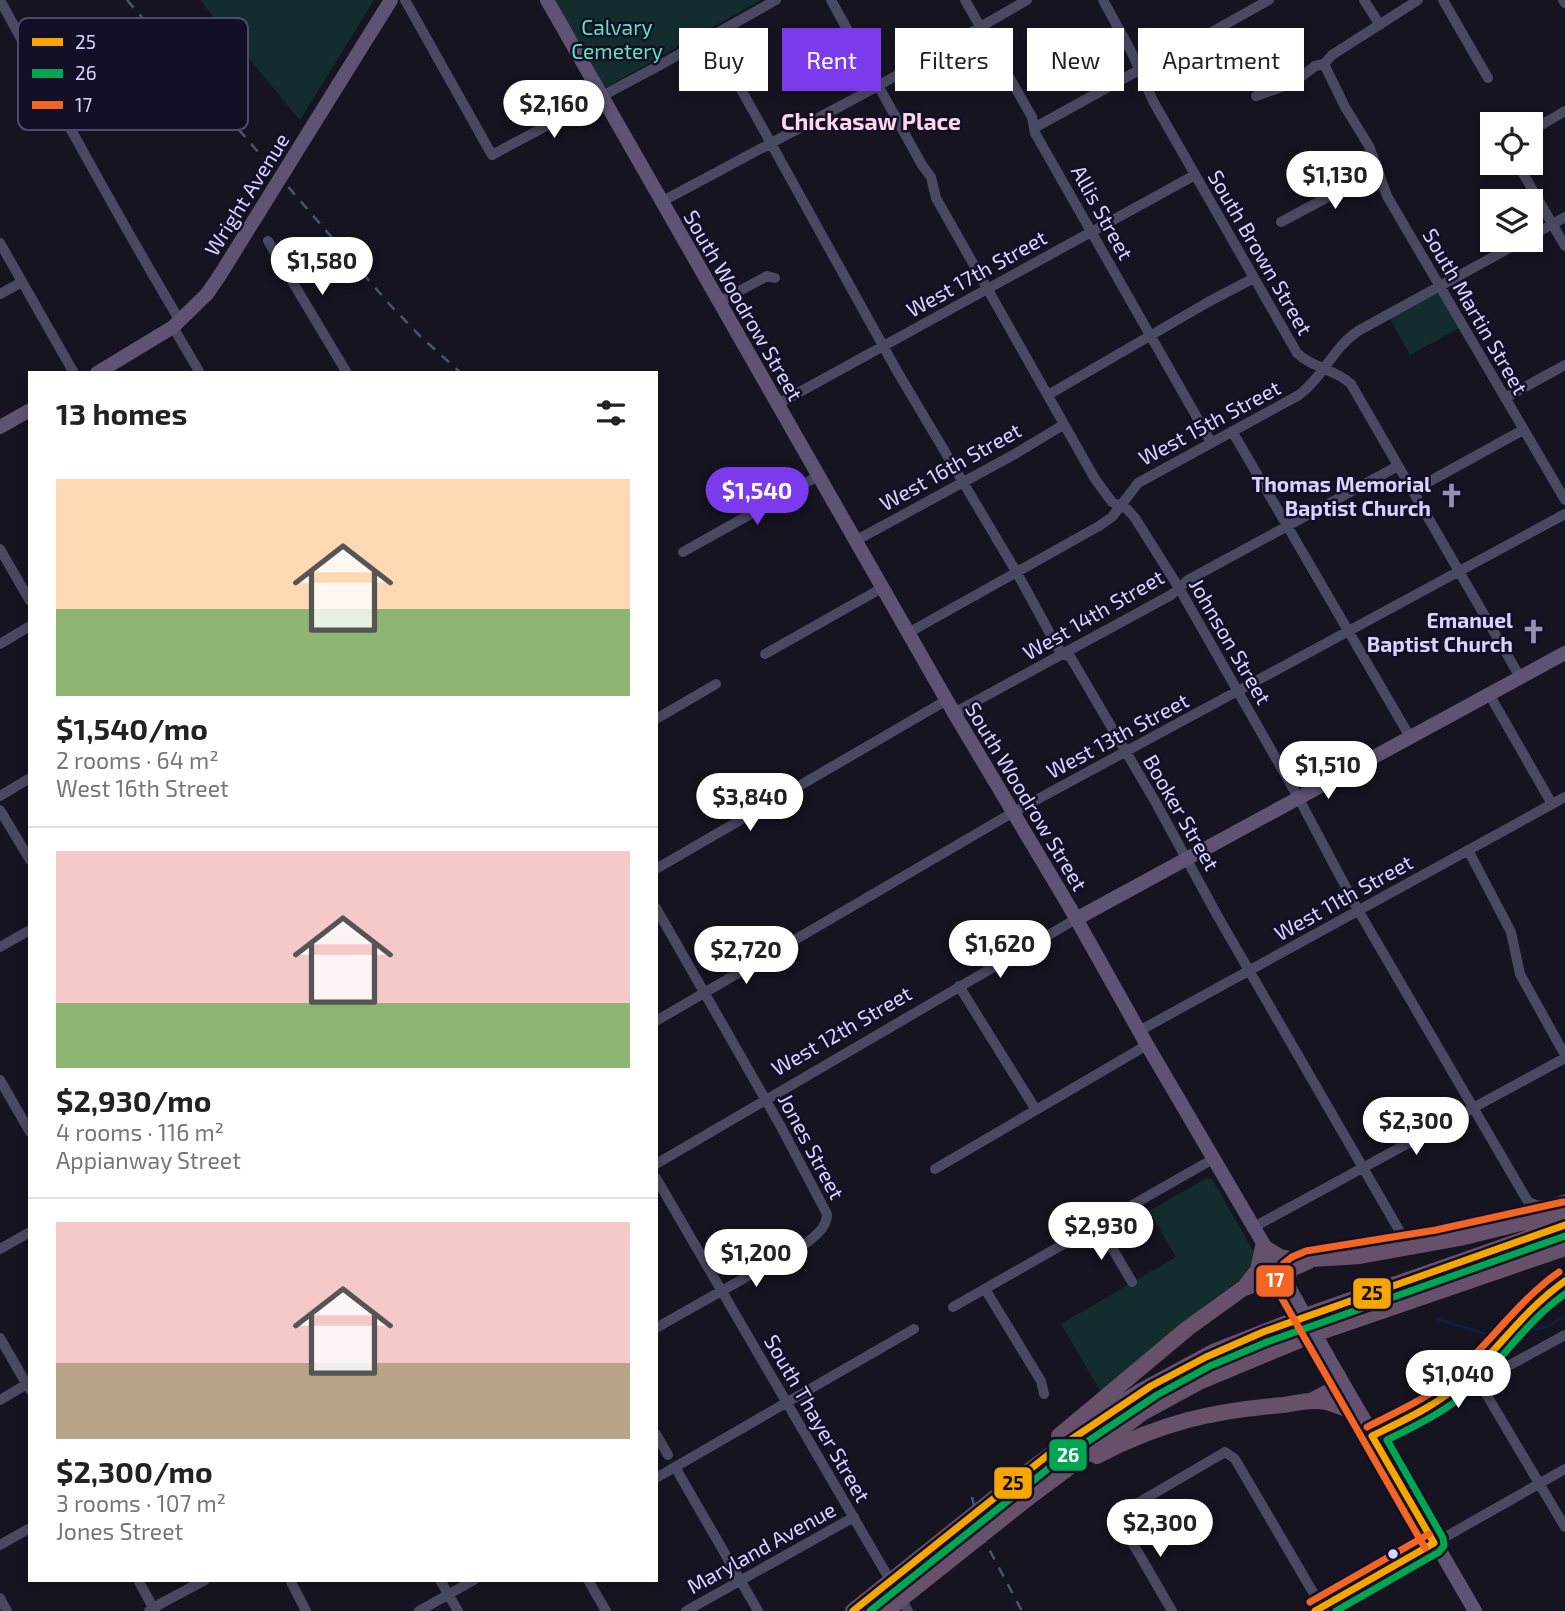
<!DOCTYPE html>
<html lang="en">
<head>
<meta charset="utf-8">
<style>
  :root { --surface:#fff; --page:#f6f6f6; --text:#222; --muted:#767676; --line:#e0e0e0; --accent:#7c3aed }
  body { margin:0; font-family:"Exo 2",sans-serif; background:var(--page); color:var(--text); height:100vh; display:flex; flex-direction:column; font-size:26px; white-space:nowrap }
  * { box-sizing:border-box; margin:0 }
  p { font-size:23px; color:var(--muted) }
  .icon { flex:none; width:38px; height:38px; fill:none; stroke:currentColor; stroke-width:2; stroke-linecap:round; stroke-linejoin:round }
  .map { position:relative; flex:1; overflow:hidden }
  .side { position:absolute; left:28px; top:371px; width:630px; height:1211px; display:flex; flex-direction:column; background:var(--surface); border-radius:0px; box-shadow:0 4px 10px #0003 }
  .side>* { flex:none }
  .top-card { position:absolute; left:679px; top:28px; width:665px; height:63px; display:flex; gap:14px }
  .fabs { position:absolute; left:1480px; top:112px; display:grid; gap:14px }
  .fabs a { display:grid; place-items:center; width:63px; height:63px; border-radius:0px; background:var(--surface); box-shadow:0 4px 10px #0003; font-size:35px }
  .price { position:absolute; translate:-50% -60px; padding:0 16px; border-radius:24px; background:#fff; color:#222; font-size:23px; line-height:46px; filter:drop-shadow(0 2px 4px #0008) }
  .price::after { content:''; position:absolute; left:50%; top:42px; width:21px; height:16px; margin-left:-10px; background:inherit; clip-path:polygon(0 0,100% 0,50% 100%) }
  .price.selected { background:var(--accent); color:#fff }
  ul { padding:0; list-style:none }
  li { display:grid; align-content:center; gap:14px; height:371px; padding:0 28px }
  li+li { border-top:2px solid var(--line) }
  li span { display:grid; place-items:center; height:217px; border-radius:0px; color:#555 }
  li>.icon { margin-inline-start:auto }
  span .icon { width:126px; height:126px; fill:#fffc; stroke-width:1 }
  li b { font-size:30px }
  h2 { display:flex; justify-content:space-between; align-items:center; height:84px; padding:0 28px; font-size:30px }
  .pill { padding:0 24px; border-radius:0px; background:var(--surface); box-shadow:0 4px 10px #0003; font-size:24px; line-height:63px }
  .pill.selected { background:var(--accent); color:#fff }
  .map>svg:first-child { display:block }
  .green { fill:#132c2d }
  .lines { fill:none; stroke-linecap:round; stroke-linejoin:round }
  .stream { stroke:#0d2144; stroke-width:2.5 }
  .minor { stroke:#4a4962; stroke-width:10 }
  .major { stroke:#5e5373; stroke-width:14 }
  .highway { stroke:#67516a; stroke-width:16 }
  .rail { stroke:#43596b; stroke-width:2.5; stroke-dasharray:10 9; stroke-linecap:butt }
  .minor-bridge { stroke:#4a4962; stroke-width:10 }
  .major-bridge { stroke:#5e5373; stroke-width:14 }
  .highway-bridge { stroke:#67516a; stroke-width:16 }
  .bus-1-casing { stroke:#130f26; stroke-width:12 }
  .bus-2-casing { stroke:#130f26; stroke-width:12 }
  .bus-3-casing { stroke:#130f26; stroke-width:12 }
  .bus-1 { stroke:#f7a600; stroke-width:7 }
  .bus-2 { stroke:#00a651; stroke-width:7 }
  .bus-3 { stroke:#f26522; stroke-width:7 }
  .bus-dot { fill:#d9d4ff; stroke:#130f26; stroke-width:2.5 }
  .labels { text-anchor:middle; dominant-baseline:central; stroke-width:5; stroke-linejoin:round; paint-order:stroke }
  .park-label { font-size:21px; fill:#5fe0c0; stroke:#130f26 }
  .street-label { font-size:21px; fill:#d9d4ff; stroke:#130f26 }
  .poi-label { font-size:21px; font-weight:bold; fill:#d9d4ff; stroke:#130f26; text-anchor:end }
  .neighbourhood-label { font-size:23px; font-weight:bold; fill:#ffd6f0; stroke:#130f26 }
  .key { fill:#130f26; stroke:#4e4a67; stroke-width:2 }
  .key-label { font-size:19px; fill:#d9d4ff }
  .line-badge { stroke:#130f26; stroke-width:2.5 }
  .badge-label { font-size:19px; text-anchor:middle; font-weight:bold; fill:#fff }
  .pale-badge-label { font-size:19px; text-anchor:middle; font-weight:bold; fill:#111 }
</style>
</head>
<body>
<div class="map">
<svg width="1565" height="1611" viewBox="0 0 1565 1611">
  <rect width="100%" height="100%" fill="#161421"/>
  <path class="green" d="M200 0H374L300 120Z
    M555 0H761L601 90Z
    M1440 292 1461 327 1410 355 1390 319Z
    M1207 1178 1212 1179 1255 1254 1248 1274 1212 1300 1101 1392 1061 1324 1176 1257 1149 1211Z"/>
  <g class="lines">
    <path class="stream" d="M1437 1319 1489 1335
      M1524 1332 1546 1327 1565 1316"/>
    <path class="minor" d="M0 0C59 108 117 215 180 321
      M405 0 492 155 660 65 776 0
      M831 0 922 165 931 177 936 198 1095 479 1112 502 1127 509 1135 518 1179 588 1298 797 1358 910 1527 1200C1537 1210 1553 1204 1565 1199
      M965 0 1032 117 1035 133 1211 442
      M1103 0 1132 53 1153 101 1297 353C1312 368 1335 369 1351 384L1520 677
      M1364 0 1380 25
      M1443 0 1488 78
      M1563 0 1565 3
      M711 35 897 371 1017 573 1059 650 1071 658 1156 803 1217 915 1399 1230
      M1194 42 1269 0
      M1324 64 1345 107 1369 146 1387 196 1565 500
      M1256 96 1293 83 1315 66 1324 64 1332 55 1418 0
      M1034 128 1139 70
      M1531 131 1565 111
      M1517 163 1565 246
      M661 202 878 86 1027 0
      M1281 222 1324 199 1358 177 1377 169
      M1531 236 1565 217
      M268 241 347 373
      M0 243 74 373
      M0 294 22 282
      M719 302 767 276 775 278
      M173 327 200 373
      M1048 395 1210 301 1254 278
      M1505 398 1565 365
      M776 405 1195 175
      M1232 431 1410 737
      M1412 491 1523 430
      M855 541 1015 454 1063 425
      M0 549 30 601
      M683 552 818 476
      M908 633 1099 526 1112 517 1138 483 1299 395C1323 377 1333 348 1358 331L1524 240
      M0 644 30 626
      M765 654 882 588
      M1489 694 1552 804
      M954 713 1171 595 1188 580 1398 466
      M656 719 716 684
      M0 796 30 778
      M0 810 30 860
      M1468 850 1511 932 1520 974 1565 1055
      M656 869 947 700
      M656 908 780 1125 827 1214C827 1227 817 1234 808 1242L656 1328
      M0 947 30 930
      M959 986 1036 1110
      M656 1021 1012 813 1565 514
      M1139 1031 1565 797
      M0 1080 30 1132
      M656 1164 1076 919
      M935 1169 1147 1045
      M656 1178 908 1611
      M1098 1224 1132 1282
      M1252 1228 1565 1058
      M0 1249 30 1232
      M985 1289 1041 1381 1044 1394
      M953 1307 1213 1159
      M0 1338 30 1390
      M1479 1382 1565 1527
      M1455 1395 1565 1335
      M0 1400 27 1384
      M656 1434 668 1455
      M675 1467 758 1611
      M656 1478 914 1329
      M0 1545 30 1528
      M138 1580 155 1611
      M290 1580 306 1611
      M440 1580 458 1611
      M588 1580 606 1611
      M0 1598 7 1611
      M160 1604 205 1580
      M419 1611 474 1580
      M686 1611 854 1517
      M1172 1611 1121 1523 1119 1514 1225 1452 1235 1459 1324 1611
      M1315 1611 1565 1469"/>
    <path class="major" d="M547 0 954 713 1069 906 1147 1045 1290 1289
      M338 85 391 0
      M97 373 173 327 207 294 220 275
      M0 427 30 410
      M1076 919 1565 653
      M1329 1359 1475 1611
      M1372 1436 1423 1409"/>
    <path class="highway" d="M1244 1288 1258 1270 1263 1247 1280 1257 1295 1260 1360 1256 1460 1238 1565 1212
      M1311 1401 1332 1390 1338 1376
      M1423 1409 1465 1380 1522 1315 1565 1281
      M1059 1436 1188 1328 1242 1289 1266 1280 1285 1283 1291 1269 1309 1261
      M1097 1456C1160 1423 1211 1411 1283 1405 1296 1403 1312 1399 1326 1402 1338 1405 1349 1410 1361 1416
      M1021 1477 1108 1412 1141 1391 1213 1352 1302 1317 1565 1225
      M1028 1498 1142 1413 1201 1381 1312 1335 1565 1248"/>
    <path class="rail" d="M127 0 391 306 420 336 461 373
      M972 1497 981 1534 1022 1611"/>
    <path class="minor-bridge" d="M149 1611 160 1604"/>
    <path class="major-bridge" d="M220 275 338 85
      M1290 1289 1329 1359"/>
    <path class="highway-bridge" d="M853 1611 1021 1477
      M886 1611 1028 1498"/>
    <defs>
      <path id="bus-1" d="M853 1611 1048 1455 1151 1386 1206 1357 1263 1332 1565 1225
        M1315 1611 1434 1543 1372 1436C1404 1420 1438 1405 1465 1380 1500 1347 1525 1309 1565 1281"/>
      <path id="bus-2" d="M870 1611 1054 1464 1157 1395 1210 1366 1267 1342 1565 1236
        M1336 1611 1439 1552 1444 1546 1443 1538 1387 1440C1417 1425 1449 1410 1474 1386 1505 1356 1529 1319 1565 1294"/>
      <path id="bus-3" d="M1367 1427C1398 1411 1430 1398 1455 1374 1492 1341 1518 1301 1559 1272
        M1425 1548 1276 1288 1275 1280 1283 1264 1292 1257 1306 1251 1436 1230 1563 1202
        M1310 1602 1429 1534"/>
    </defs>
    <use href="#bus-1" class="bus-1-casing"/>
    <use href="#bus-2" class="bus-2-casing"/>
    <use href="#bus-3" class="bus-3-casing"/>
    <use href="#bus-1" class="bus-1"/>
    <use href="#bus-2" class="bus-2"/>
    <use href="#bus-3" class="bus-3"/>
  </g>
  <defs>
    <symbol id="church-bare" viewBox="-9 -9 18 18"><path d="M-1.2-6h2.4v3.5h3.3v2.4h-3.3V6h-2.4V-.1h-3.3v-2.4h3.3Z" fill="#9591b1" stroke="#130f26" stroke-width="2.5" paint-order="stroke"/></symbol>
  </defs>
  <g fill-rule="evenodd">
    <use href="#church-bare" x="1434" y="478" width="35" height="35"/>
    <use href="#church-bare" x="1516" y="614" width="35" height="35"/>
  </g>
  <circle class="bus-dot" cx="1393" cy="1554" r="6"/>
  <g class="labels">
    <g class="park-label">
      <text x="617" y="26">Calvary<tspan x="617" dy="24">Cemetery</tspan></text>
    </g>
    <g class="street-label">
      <text transform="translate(246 194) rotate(-58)">Wright Avenue</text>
      <text transform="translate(1103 212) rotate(61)">Allis Street</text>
      <text transform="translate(1261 252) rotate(60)">South Brown Street</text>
      <text transform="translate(976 273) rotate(-29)">West 17th Street</text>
      <text transform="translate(744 305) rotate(60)">South Woodrow Street</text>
      <text transform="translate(1476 311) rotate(60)">South Martin Street</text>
      <text transform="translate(1209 422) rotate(-28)">West 15th Street</text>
      <text transform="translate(950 466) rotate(-29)">West 16th Street</text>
      <text transform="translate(1093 614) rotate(-30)">West 14th Street</text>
      <text transform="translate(1231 641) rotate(60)">Johnson Street</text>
      <text transform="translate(1117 735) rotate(-28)">West 13th Street</text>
      <text transform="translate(1027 796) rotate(59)">South Woodrow Street</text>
      <text transform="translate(1182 812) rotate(60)">Booker Street</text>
      <text transform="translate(1343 897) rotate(-29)">West 11th Street</text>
      <text transform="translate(841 1030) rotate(-30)">West 12th Street</text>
      <text transform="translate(812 1146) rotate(62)">Jones Street</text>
      <text transform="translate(818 1418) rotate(60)">South Thayer Street</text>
      <text transform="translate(761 1547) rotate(-29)">Maryland Avenue</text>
    </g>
    <g class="poi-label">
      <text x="1431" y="483">Thomas Memorial<tspan x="1431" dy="24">Baptist Church</tspan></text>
      <text x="1513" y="619">Emanuel<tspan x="1513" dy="24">Baptist Church</tspan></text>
    </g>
    <g class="neighbourhood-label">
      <text x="871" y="121">Chickasaw Place</text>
    </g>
  </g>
  <rect x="18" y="18" width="230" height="112" rx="10" class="key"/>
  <rect x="32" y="38" width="31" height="8" fill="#f7a600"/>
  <rect x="32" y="69" width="31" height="9" fill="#00a651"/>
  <rect x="32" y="101" width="31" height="8" fill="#f26522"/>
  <g class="key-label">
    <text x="75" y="49">25</text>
    <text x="75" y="80">26</text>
    <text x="75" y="112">17</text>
  </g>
  <g class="line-badge">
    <rect x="1255" y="1264" width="40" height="34" rx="7" fill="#f26522"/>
    <rect x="1352" y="1277" width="40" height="33" rx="7" fill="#f7a600"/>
    <rect x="1048" y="1438" width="40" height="34" rx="7" fill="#00a651"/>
    <rect x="993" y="1466" width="40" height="34" rx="7" fill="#f7a600"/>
  </g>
  <g class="badge-label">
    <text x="1275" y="1287">17</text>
    <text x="1068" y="1462">26</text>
  </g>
  <g class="pale-badge-label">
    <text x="1372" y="1300">25</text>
    <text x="1013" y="1490">25</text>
  </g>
</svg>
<div class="fabs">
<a><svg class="icon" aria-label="locate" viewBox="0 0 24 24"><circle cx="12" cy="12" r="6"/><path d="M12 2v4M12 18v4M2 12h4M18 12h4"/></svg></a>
<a><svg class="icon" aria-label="layers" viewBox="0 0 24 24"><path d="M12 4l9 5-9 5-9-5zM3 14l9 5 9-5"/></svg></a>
</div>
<b class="price" style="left:554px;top:140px">$2,160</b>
<b class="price" style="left:1335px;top:211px">$1,130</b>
<b class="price" style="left:322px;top:297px">$1,580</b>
<b class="price selected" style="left:757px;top:527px">$1,540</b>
<b class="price" style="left:1328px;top:801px">$1,510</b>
<b class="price" style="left:750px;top:833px">$3,840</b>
<b class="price" style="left:1000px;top:980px">$1,620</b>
<b class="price" style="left:746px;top:986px">$2,720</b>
<b class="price" style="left:1416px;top:1157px">$2,300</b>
<b class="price" style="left:1101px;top:1262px">$2,930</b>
<b class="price" style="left:756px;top:1289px">$1,200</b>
<b class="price" style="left:1458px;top:1410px">$1,040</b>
<b class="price" style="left:1160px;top:1559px">$2,300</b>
<div class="top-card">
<a class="pill">Buy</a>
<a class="pill selected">Rent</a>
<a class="pill">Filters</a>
<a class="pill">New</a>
<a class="pill">Apartment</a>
</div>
<section class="side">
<h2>13 homes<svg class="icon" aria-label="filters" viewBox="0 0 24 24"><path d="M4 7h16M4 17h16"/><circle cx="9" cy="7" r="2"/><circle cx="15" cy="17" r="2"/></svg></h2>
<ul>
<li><span style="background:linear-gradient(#ffd9b3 60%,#8fb573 0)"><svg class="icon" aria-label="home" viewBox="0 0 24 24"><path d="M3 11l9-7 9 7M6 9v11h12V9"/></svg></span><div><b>$1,540/mo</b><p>2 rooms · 64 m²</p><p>West 16th Street</p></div></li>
<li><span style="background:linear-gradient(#f6c9c9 70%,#8fb573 0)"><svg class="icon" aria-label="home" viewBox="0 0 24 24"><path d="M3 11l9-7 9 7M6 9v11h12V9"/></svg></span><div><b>$2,930/mo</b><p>4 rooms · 116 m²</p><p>Appianway Street</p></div></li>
<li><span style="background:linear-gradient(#f6c9c9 65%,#b9a48a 0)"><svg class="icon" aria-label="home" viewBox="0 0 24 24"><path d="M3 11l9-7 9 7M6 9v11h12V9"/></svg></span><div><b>$2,300/mo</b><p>3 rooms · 107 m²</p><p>Jones Street</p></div></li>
</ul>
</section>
</div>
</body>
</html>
